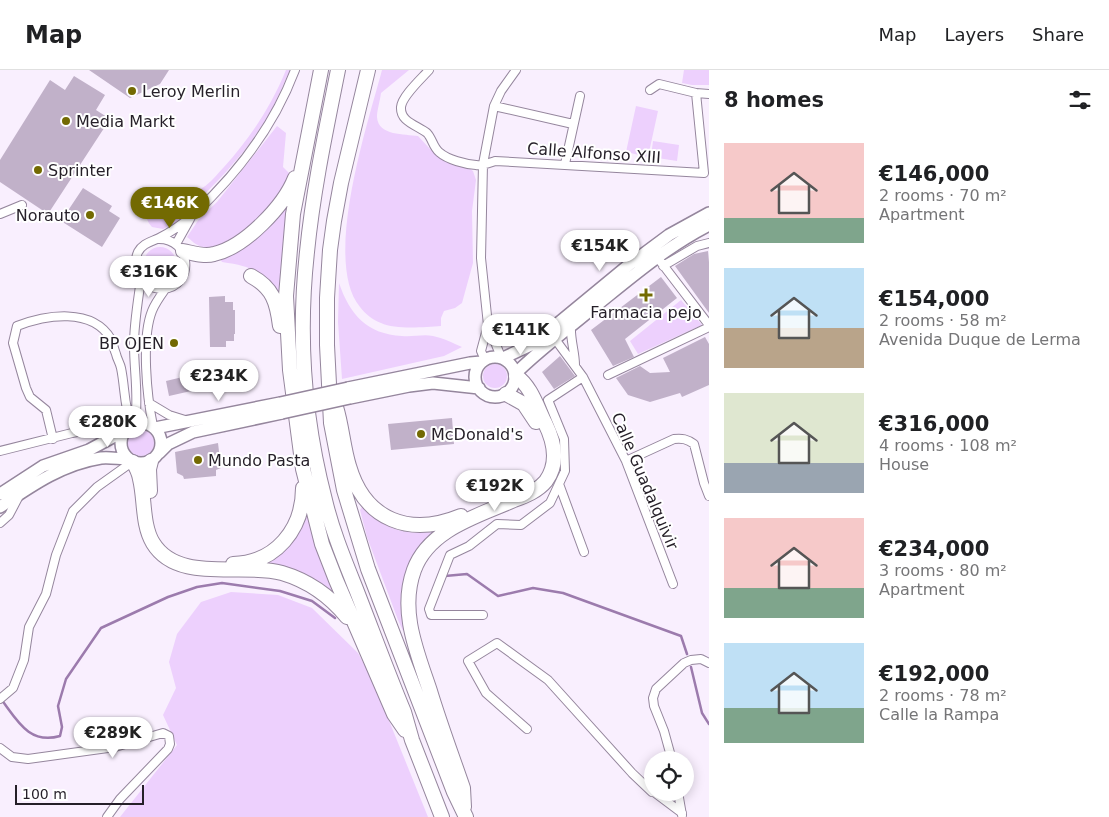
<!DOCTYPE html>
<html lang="en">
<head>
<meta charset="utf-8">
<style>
  :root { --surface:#fff; --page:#f6f6f6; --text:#202124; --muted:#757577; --line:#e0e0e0; --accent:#736a02 }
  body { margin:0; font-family:"DejaVu Sans",sans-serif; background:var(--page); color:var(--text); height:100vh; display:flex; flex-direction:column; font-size:19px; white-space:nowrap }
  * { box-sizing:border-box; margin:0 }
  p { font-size:16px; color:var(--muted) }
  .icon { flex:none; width:28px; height:28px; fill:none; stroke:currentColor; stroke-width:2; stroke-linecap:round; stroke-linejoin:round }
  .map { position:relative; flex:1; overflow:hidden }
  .sheet { display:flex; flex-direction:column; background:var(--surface); width:400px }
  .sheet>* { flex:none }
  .tools { position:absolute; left:644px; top:681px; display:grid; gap:10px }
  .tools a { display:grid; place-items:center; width:50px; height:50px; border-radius:50%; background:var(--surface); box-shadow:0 2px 12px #0003; font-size:25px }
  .scale { position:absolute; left:15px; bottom:12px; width:129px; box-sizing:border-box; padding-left:5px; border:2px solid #251f28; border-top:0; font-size:14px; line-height:18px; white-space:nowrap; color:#251f28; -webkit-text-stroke:4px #fff; paint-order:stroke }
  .price { position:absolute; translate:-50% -42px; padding:0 11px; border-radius:18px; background:#fff; color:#222; font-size:16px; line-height:32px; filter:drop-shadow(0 1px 2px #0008) }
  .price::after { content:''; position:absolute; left:50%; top:30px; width:15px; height:11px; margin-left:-8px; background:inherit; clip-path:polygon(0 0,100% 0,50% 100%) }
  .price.on { background:var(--accent); color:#fff }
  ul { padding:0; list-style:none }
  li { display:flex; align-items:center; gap:15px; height:125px; padding:0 15px }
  li span { display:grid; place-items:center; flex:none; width:140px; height:100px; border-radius:0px; color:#555 }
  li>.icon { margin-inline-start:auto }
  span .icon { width:60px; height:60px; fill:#fffc; stroke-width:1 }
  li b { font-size:21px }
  h2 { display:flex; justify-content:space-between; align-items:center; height:60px; padding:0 15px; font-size:21px }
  header { display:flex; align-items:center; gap:30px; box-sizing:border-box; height:70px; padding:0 25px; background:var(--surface); border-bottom:1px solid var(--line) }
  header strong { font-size:24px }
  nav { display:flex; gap:28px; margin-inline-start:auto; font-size:18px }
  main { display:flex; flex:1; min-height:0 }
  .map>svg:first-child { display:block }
  .green { fill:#edd0fd }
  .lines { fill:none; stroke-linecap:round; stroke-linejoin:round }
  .stream { stroke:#9c7bad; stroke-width:2.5 }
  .building { fill:#c1b1c9 }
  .street-casing { stroke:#95869d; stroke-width:10 }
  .secondary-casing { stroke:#95869d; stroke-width:14 }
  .highway-casing { stroke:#95869d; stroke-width:16 }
  .street { stroke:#fff; stroke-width:8 }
  .secondary { stroke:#fff; stroke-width:11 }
  .highway { stroke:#fff; stroke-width:14 }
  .secondary-bridge-casing { stroke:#95869d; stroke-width:14; stroke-linecap:butt }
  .secondary-bridge { stroke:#fff; stroke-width:11 }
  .poi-dot { fill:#736a02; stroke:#fff; stroke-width:2 }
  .labels { text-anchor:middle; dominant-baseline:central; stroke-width:4; stroke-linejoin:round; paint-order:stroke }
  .poi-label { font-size:16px; fill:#251f28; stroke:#fff; text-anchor:start }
  .street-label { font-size:16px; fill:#251f28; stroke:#fff }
</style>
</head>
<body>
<header>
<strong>Map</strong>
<nav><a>Map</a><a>Layers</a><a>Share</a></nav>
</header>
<main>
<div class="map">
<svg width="709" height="747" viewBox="0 0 709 747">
  <rect width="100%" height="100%" fill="#f9effe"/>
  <path class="green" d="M286 0H290L269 46 244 81 226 102 179 151 163 159 152 157C128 131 190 126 202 118 211 113 217 104 224 97 250 68 271 37 286 0Z
    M382 0H409L381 23C380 31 377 40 377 47 378 66 405 64 418 66L431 80 446 92 466 96 473 101 476 110 472 141 473 193 462 233 455 238 444 241 441 248V256C425 257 396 260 381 253 373 250 365 244 360 237 322 191 368 53 382 0Z
    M684 0H709V15H692L682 13Z
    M636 36 658 41 648 87 626 82Z
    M277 56 286 63 283 97 291 105C289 110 287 115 284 119 273 138 226 182 203 177 197 176 192 171 187 167L199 149 217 132Z
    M653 71 679 75 677 91 651 87Z
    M284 138 287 139 280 228C260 201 256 197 222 192L220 189 221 187Z
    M144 193a16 16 0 1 1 32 0a16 16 0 1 1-32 0Z
    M339 213C350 245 367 264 402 266 413 267 423 264 433 266 443 268 453 273 462 277L444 286 342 309 338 252Z
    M681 230 702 255 638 284 630 271Z
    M483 306a12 12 0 1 1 24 0a12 12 0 1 1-24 0Z
    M128 373a13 13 0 1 1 26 0a13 13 0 1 1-26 0Z
    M362 437C370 441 376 449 384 454 400 464 421 464 438 461L403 519V561L398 550 367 467 360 440Z
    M307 441 319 483 335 525 261 492 300 457Z
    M231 522 278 525 312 538 358 583 373 611 428 747H120L177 675 163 645 176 618 169 592 177 564 201 532Z"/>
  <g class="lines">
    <path class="stream" d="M445 506 467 504 498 526 533 518 563 523 681 566 687 584
      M691 597 702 643 709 654
      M1 629C17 650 29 675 60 666L62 657 58 636 66 609 101 558 168 527 197 517 222 513 280 521 312 531 335 548"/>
  </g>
  <path class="building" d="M89 0H169L160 14 130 28Z
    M74 6 105 25 96 40 110 49 48 144 0 112V90L50 10 65 20Z
    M83 118 112 136 109 141 120 148 102 177 61 151Z
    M708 181 709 192V243L675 196 694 184Z
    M661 207 677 228 625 269 634 287 613 296 591 260Z
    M225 226V232H233V240H235V264H234V271H226V277H210L209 227Z
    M705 267 709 274V315L682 327 680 323 650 332 628 325 616 308 640 296 650 303 670 302 663 288Z
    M560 286 575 306 554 319 542 302Z
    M203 299 206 314 191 317V321L169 326 166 311 195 304V301Z
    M452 348 454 374 391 380 388 354Z
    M218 373 221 398 216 400V406L184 409 183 406 177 403 175 382Z"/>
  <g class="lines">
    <defs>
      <path id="street" d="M429 0C422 8 402 26 401 37 400 52 417 55 427 63 432 68 433 77 439 82 448 90 465 94 476 95 482 96 489 93 495 91L704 103 696 23
        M650 20 659 14 696 23 709 24
        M494 36 573 54
        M565 94 580 26
        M0 144 22 135
        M158 169C192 168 195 216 163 219 144 220 130 200 138 182 143 173 151 172 159 168 171 162 184 153 194 144 237 104 274 56 295 0
        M176 174 190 149
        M657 187 709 255
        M663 196 697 176 709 173
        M571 256C570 269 575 282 575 295
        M555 269 583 307 626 391 673 514
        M501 287 488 255 481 188 483 94 494 36 501 21 516 0
        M485 290 481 281 488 255
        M608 305 709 257
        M149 333 169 345 185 350
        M135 353C139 327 134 301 134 275 134 253 138 231 141 209
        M153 356C147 327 141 269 152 241 155 233 161 225 166 218
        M53 369 46 340 30 327 26 318 13 273 17 256C46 245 92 237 111 269 113 274 114 279 116 284 117 289 120 293 121 298 125 317 124 336 131 355
        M0 381 72 363 116 354 123 355 127 358
        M626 391 674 369C682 368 687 369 694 374L704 413 709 426
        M559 414 584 482
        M0 453 9 445 20 424
        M483 545H431L429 539 450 485 469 476 497 454 521 455 550 433 565 401 564 369 548 330 583 307
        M0 629 13 618 24 590 29 557 46 524 56 485 73 441 97 417 132 392
        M527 659 486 623 468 591 497 573 548 610 632 703 652 722
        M0 678 12 687 28 689 115 677 163 663 169 666 170 674 168 679 120 729 107 747
        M672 690 664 661 654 636 653 628 656 619 684 593 691 590 701 589 709 593
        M654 722 682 743
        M678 722 682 745"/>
      <path id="secondary" d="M475 307a20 20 0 1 1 40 0a20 20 0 1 1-40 0Z
        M503 288 533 274 630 194 669 165 709 143
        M515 304C538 281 564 262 588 242 627 211 664 178 709 155
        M348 318 470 293 481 292
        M350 328 409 316 433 313 479 318
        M121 373a20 20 0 1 1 40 0a20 20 0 1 1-40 0Z
        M155 358 280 333
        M159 383 168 374 193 362 282 343
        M0 424 43 396 89 380 124 361
        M0 437C31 416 62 394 101 388 110 387 119 389 128 389"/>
      <path id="highway" d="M321 0 293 144 286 226 290 300 303 399 322 474 336 510 394 644 405 660
        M338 0C326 60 313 121 307 182 298 264 304 350 325 430 332 460 344 489 356 519 372 560 387 601 404 642L412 670 442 747
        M368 0 341 113 334 151 330 180 327 228V275L331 353 344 420 368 499 454 722 466 747
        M183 181C193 183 204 187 214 184 245 177 284 136 295 108
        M251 206C273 218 277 232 280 256
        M506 324 524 334 536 352
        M336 337C342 356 343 377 349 396 365 451 410 467 461 446
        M133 392C136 397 139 403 140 409 145 429 142 455 153 473 178 514 242 492 282 503 309 511 329 525 347 547
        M150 421 149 399 151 391
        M233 494C276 493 303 459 303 418
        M464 737 463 718C452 686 440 654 430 621 417 582 399 541 414 500 429 459 478 446 514 430 525 426 538 421 546 411 559 393 554 371 545 353 537 337 531 316 516 306"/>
    </defs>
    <use href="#street" class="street-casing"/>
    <use href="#secondary" class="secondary-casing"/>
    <use href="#highway" class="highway-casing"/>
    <use href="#street" class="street"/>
    <use href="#secondary" class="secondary"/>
    <use href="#highway" class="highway"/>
    <defs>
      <path id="secondary-bridge" d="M280 333 348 318
        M282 343 350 328"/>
    </defs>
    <use href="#secondary-bridge" class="secondary-bridge-casing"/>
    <use href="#secondary-bridge" class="secondary-bridge"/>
  </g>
  <g class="poi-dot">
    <circle cx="132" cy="21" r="5"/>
    <circle cx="66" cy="51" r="5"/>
    <circle cx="38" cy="100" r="5"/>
    <circle cx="90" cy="145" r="5"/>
    <path d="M643.5 217.5h5v5h5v5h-5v5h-5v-5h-5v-5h5z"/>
    <circle cx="174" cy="273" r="5"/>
    <circle cx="421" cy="364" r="5"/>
    <circle cx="198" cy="390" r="5"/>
  </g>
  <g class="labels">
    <g class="poi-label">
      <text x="142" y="21">Leroy Merlin</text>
      <text x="76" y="51">Media Markt</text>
      <text x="48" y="100">Sprinter</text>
      <text x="80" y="145" text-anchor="end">Norauto</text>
      <text x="646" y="242" text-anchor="middle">Farmacia pejo</text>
      <text x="164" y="273" text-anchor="end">BP OJEN</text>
      <text x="431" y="364">McDonald's</text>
      <text x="208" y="390">Mundo Pasta</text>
    </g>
    <g class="street-label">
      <text transform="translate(594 83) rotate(4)">Calle Alfonso XIII</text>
      <text transform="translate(645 411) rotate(67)">Calle Guadalquivir</text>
    </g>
  </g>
</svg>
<div class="tools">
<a><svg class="icon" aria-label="locate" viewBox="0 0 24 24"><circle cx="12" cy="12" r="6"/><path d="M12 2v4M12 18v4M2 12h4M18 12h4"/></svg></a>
</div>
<div class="scale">100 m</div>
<b class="price on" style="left:170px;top:159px">€146K</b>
<b class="price" style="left:600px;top:202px">€154K</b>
<b class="price" style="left:149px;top:228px">€316K</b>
<b class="price" style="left:521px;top:286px">€141K</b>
<b class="price" style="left:219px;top:332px">€234K</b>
<b class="price" style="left:108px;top:378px">€280K</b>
<b class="price" style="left:495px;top:442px">€192K</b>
<b class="price" style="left:113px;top:689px">€289K</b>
</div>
<section class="sheet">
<h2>8 homes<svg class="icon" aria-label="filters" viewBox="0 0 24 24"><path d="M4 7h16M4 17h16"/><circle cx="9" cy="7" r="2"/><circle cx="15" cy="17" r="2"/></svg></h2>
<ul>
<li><span style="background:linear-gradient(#f6c9c9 75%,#7fa58c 0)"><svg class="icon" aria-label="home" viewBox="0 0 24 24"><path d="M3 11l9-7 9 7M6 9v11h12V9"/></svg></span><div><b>€146,000</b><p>2 rooms · 70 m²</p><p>Apartment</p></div></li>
<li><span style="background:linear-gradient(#bfe0f5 60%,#b9a48a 0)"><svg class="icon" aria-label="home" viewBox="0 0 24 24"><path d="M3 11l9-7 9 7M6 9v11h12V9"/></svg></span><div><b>€154,000</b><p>2 rooms · 58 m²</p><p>Avenida Duque de Lerma</p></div></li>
<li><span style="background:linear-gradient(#dfe7d0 70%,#9aa5b1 0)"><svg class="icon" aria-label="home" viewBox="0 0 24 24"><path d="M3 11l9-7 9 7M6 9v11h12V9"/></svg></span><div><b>€316,000</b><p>4 rooms · 108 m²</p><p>House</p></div></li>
<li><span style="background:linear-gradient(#f6c9c9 70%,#7fa58c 0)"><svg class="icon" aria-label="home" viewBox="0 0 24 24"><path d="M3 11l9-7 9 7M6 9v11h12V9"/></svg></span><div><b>€234,000</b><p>3 rooms · 80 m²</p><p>Apartment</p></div></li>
<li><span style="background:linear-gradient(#bfe0f5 65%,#7fa58c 0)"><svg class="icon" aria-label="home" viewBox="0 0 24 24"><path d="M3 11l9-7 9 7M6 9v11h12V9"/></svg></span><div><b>€192,000</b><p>2 rooms · 78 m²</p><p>Calle la Rampa</p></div></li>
</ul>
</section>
</main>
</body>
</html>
